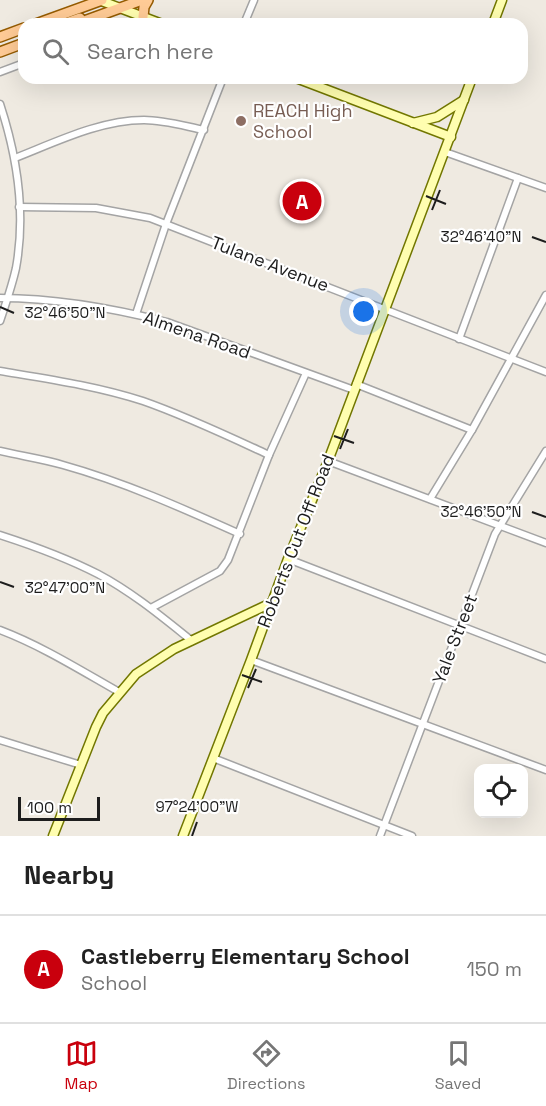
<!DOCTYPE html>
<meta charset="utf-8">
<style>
:root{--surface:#fff;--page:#f2f2f2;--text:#222;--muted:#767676;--line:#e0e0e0;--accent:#c9000d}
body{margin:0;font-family:"Space Grotesk",sans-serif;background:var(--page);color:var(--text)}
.controls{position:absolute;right:18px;bottom:18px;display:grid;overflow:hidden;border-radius:12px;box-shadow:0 6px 24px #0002}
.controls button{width:54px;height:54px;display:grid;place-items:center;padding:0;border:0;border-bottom:2px solid var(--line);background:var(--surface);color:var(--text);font:30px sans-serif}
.scale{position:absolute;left:18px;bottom:15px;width:82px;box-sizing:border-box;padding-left:6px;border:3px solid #1d1d1d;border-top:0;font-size:16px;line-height:21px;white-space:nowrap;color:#1d1d1d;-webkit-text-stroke:4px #fff;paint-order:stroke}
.you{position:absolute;left:364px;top:312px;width:21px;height:21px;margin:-15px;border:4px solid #fff;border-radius:50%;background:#1a73e8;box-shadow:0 0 0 9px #1a73e833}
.badge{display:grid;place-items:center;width:39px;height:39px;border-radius:50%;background:var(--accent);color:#fff;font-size:20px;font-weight:700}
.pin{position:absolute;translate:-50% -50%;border:3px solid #fff;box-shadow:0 2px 6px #0006}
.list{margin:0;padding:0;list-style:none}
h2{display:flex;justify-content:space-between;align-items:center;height:78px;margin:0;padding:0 24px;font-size:26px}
h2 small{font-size:20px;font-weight:400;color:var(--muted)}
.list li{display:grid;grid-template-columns:39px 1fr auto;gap:18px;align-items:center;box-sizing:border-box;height:108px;padding:0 24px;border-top:2px solid var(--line)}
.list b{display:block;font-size:22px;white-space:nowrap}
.list p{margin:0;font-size:20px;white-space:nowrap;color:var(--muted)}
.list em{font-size:20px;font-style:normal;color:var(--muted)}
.icon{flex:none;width:33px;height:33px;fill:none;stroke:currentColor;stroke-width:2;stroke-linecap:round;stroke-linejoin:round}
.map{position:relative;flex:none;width:546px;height:836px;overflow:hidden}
.search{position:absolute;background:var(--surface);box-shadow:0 6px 24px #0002;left:18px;right:18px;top:18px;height:66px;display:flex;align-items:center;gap:15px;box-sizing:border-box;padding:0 21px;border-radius:18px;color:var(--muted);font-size:22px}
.sheet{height:186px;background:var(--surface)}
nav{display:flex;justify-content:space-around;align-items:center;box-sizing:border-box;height:84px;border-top:2px solid var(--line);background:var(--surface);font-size:16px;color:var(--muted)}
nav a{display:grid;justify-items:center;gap:3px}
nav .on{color:var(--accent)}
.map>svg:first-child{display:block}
</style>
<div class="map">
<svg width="546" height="836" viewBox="0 0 546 836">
<rect width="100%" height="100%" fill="#efeae1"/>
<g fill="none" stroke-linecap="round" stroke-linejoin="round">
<g stroke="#a4a4a4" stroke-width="9">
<g id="street">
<polyline points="134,24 147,19"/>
<polyline points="244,24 254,0"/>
<polyline points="0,72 24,63"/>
<path d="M0,104C17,156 26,213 16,268C12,286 6,303 0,321"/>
<polyline points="445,152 546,188"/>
<path d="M15,158C56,142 100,120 144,120C164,120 184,126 204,130"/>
<polyline points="19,207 96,208 150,218 546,372"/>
<path d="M0,298C57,298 112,308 167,322L354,390"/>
<polyline points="136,314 166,224 223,78"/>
<polyline points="459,339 518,178"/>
<path d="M0,371C48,379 97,386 143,401C186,416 228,436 269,455"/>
<polyline points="356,384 472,430"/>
<path d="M0,451C21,456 43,459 63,465C124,482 182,508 240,534"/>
<polyline points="328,461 546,543"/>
<polyline points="430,499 472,430 546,295"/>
<path d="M0,535C34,546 67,558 98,574C132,592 162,617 192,641"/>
<polyline points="288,559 546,659"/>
<polyline points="151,608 220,571 228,560 269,455 306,373"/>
<path d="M0,630C42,646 80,670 119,692"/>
<polyline points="251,660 546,770"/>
<polyline points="0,740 81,765"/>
<polyline points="213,758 412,836"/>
<polyline points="380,836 495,534 546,451"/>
</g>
</g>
<g stroke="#727700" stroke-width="11">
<g id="secondary">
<polyline points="99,0 162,24"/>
<polyline points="493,24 502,0"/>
<polyline points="296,78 451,137"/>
<polyline points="413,123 437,117 464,100"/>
<polyline points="53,836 96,727 103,713 136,674 174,649 271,603"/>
<polyline points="183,836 251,660 288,559 328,461 472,78"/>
</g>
</g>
<g stroke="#955b00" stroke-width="12">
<g id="primary">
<polyline points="143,17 144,7 148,0"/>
<polyline points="36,24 102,0"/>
<polyline points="63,24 80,18"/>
<polyline points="76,24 142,0"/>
<polyline points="0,37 24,28"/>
<polyline points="0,52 24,43"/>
</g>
</g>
<use href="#street" stroke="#fff" stroke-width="6"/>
<use href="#secondary" stroke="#fffeb0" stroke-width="8"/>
<use href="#primary" stroke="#ffcb96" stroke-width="9"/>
</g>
<path fill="none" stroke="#1d1d1d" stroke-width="2" d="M426,196L446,204M432,210L440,190M532,237L546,242M0,307L14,313M334,436L354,443M340,449L348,429M532,512L546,517M0,582L14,587M242,675L262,682M248,688L256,669M192,836L197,822"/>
<circle fill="#8d6e63" stroke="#fff" stroke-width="2" cx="241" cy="121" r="6"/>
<g text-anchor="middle" stroke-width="4.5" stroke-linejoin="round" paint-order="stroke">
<g font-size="18" fill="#785e54" stroke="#fff" text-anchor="start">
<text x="253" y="117">REACH High<tspan x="253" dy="21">School</tspan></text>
</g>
<g font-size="18" fill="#1d1d1d" stroke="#fff">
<text transform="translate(270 264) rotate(21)" y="6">Tulane Avenue</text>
<text transform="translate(197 335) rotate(19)" y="6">Almena Road</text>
<text transform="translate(296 541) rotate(-69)" y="6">Roberts Cut Off Road</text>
<text transform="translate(455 639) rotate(-69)" y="6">Yale Street</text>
</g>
</g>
<g font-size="15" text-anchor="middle" fill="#1d1d1d" stroke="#fff" stroke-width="4.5" stroke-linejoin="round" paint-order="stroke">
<text x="481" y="242">32°46'40"N</text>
<text x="65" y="318">32°46'50"N</text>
<text x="481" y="517">32°46'50"N</text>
<text x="65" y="593">32°47'00"N</text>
<text x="197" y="812">97°24'00"W</text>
</g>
</svg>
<div class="controls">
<button><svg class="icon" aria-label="locate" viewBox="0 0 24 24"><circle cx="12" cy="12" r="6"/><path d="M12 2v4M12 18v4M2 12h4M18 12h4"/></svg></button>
</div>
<div class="scale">100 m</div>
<div class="you"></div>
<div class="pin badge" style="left:302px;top:201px">A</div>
<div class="search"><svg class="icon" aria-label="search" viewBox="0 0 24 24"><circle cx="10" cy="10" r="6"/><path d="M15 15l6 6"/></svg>Search here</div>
</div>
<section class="sheet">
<h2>Nearby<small></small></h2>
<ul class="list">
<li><span class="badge">A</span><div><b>Castleberry Elementary School</b><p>School</p></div><em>150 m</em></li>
</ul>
</section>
<nav>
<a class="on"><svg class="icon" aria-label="map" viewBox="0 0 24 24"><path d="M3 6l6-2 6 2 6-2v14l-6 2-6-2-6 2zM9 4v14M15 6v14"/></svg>Map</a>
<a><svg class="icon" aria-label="directions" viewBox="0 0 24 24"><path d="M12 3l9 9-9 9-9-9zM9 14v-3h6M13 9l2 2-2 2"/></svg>Directions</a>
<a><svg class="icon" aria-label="saved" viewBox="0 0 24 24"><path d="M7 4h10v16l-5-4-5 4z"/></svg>Saved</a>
</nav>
